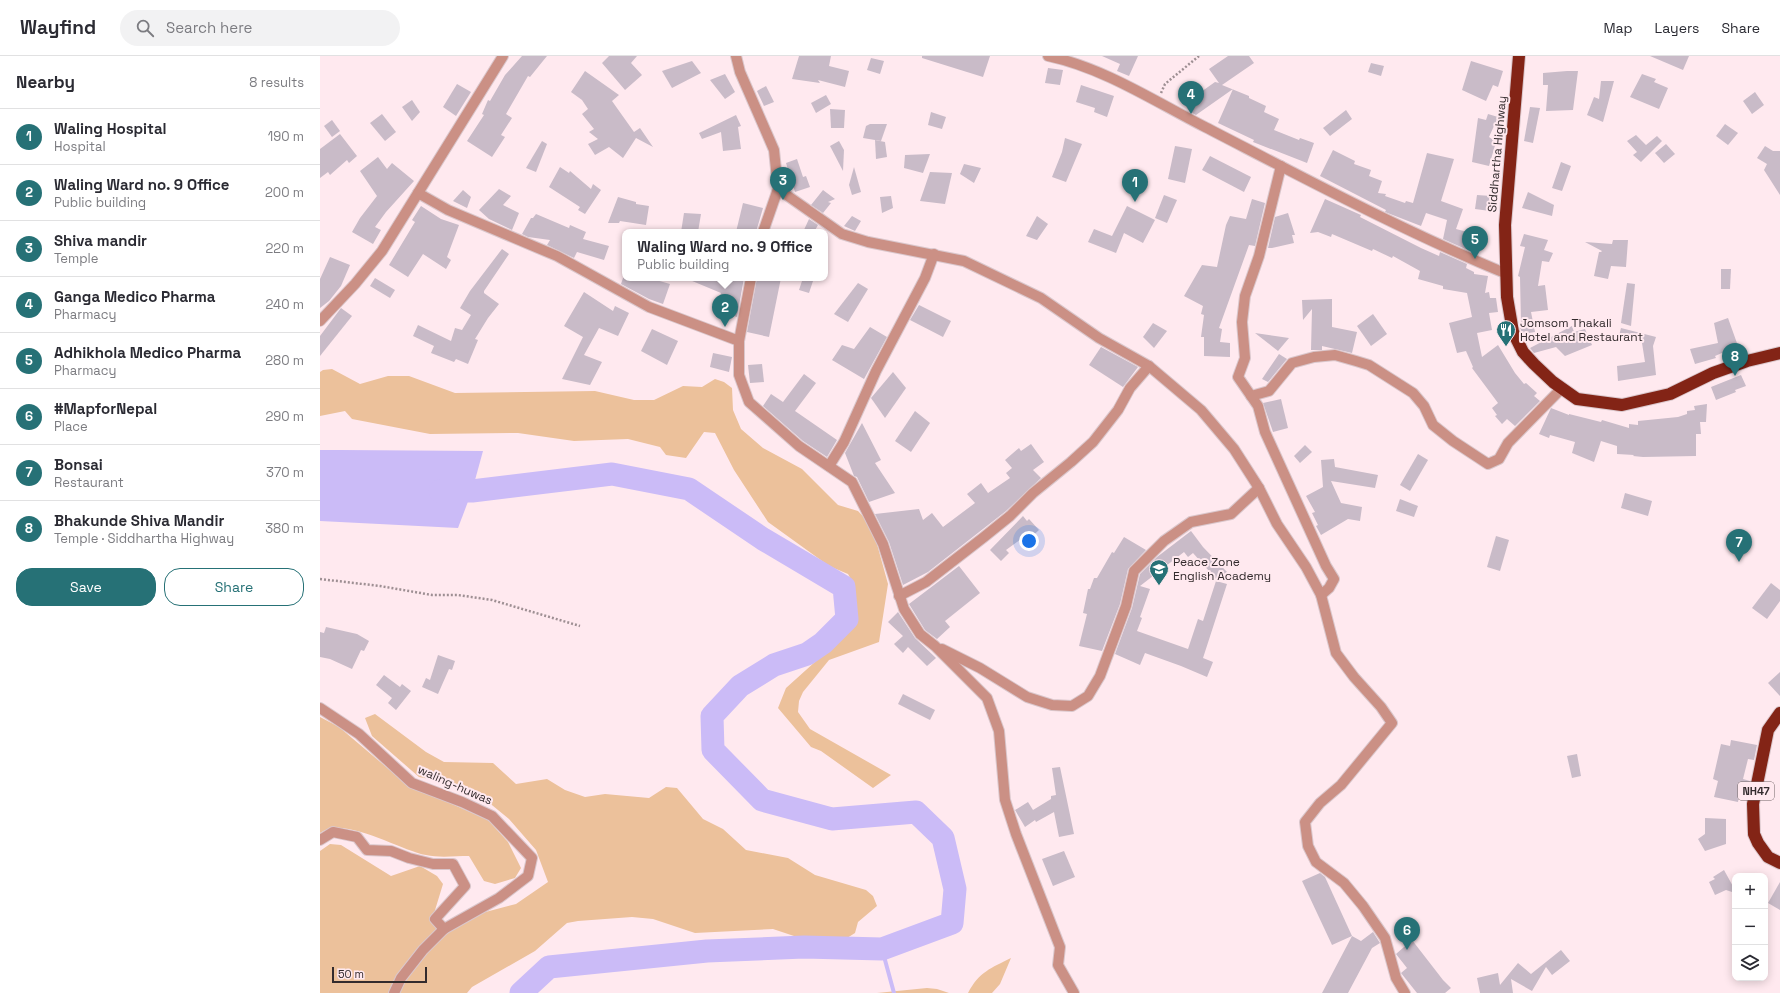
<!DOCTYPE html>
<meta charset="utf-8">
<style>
:root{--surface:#fff;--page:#f2f2f3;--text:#2b2b33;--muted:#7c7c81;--line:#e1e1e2;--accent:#267176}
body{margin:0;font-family:"Space Grotesk",sans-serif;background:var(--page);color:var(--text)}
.controls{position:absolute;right:12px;bottom:12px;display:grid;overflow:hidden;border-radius:8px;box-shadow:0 2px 10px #0003}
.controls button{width:36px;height:36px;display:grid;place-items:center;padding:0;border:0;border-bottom:1px solid var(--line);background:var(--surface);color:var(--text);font:20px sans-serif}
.scale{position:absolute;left:12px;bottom:10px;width:95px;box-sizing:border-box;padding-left:4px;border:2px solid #332b2d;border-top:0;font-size:11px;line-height:14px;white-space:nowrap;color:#332b2d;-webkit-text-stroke:3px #ffe9ef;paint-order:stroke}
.you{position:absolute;left:709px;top:485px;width:14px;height:14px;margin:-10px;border:3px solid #fff;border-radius:50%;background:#1a73e8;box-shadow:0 0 0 6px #1a73e833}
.badge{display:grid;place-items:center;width:26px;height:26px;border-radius:50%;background:var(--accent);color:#fff;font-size:13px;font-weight:700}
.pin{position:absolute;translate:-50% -33px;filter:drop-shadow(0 1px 2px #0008)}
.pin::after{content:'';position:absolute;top:21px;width:14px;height:12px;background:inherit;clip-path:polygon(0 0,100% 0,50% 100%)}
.popup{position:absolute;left:302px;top:173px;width:206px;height:52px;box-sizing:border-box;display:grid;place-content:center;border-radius:8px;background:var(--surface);filter:drop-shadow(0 1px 3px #0005);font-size:13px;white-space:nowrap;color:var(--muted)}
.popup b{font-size:15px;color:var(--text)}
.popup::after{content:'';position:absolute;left:50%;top:100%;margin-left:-8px;border:8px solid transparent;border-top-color:var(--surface)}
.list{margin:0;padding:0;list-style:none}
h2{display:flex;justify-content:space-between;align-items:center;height:52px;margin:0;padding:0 16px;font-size:17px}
h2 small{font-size:13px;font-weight:400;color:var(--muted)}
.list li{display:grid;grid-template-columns:26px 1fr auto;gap:12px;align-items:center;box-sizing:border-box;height:56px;padding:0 16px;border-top:1px solid var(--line)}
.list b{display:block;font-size:15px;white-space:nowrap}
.list p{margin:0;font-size:13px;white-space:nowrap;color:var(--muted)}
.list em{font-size:13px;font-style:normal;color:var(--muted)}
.actions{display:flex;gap:8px;padding:12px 16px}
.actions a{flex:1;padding:9px 0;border:1px solid var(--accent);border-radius:16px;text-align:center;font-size:14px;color:var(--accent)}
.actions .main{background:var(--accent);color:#fff}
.icon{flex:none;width:22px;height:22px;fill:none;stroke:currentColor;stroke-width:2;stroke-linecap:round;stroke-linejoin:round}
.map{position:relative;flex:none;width:1460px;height:937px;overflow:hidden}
header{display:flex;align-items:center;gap:24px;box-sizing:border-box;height:56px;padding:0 20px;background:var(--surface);border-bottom:1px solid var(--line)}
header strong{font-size:19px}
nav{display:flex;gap:22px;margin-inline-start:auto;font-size:14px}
.search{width:280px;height:36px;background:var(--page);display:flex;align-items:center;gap:10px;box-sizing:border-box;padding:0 14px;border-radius:22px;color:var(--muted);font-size:15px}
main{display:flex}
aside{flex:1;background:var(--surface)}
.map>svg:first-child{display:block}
</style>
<header>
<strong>Wayfind</strong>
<div class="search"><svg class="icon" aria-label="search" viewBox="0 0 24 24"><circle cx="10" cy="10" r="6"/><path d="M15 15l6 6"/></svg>Search here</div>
<nav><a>Map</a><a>Layers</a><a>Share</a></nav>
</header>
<main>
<aside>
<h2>Nearby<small>8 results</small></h2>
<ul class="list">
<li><span class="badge">1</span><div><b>Waling Hospital</b><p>Hospital</p></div><em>190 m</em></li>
<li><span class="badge">2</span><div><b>Waling Ward no. 9 Office</b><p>Public building</p></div><em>200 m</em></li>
<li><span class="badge">3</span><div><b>Shiva mandir</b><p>Temple</p></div><em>220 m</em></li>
<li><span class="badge">4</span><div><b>Ganga Medico Pharma</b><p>Pharmacy</p></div><em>240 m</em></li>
<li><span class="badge">5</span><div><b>Adhikhola Medico Pharma</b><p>Pharmacy</p></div><em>280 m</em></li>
<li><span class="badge">6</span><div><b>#MapforNepal</b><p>Place</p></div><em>290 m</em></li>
<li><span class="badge">7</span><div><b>Bonsai</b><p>Restaurant</p></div><em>370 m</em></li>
<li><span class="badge">8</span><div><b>Bhakunde Shiva Mandir</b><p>Temple · Siddhartha Highway</p></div><em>380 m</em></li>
</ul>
<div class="actions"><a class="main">Save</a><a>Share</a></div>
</aside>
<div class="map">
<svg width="1460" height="937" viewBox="0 0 1460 937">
<rect width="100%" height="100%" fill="#ffe9ef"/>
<g fill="#ecc19b">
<polygon points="12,313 40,328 68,320 89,320 135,337 275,335 314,344 334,344 363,330 382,331 395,323 404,326 412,332 413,354 421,373 443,392 482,413 518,449 538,455 552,470 568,528 559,586 509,604 483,636 479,645 478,656 490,673 571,719 553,732 501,695 491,691 458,652 466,632 526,578 534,558 533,527 528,518 509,510 448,466 414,414 395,377 384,376 366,402 346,399 340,391 308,383 254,385 198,377 110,378 32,363 25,355 0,360 0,316 3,314"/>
<polygon points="55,658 106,696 124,706 173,707 196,728 227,723 245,734 265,741 285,738 329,742 346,731 357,732 383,763 403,773 426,794 468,802 495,819 546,834 553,840 557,850 538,866 535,877 527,882 474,880 453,873 375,877 333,863 312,861 258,865 247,867 215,895 152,931 147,937 0,937 0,795 10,788 21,789 71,820 100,810 117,820 123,828 112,864 124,878 158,858 196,848 228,826 216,794 189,763 167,745 119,725 99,721 52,680 45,662"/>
<path d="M0,661L19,671L85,727L168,764L188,786L201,812L195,822L175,828L164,825L149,800C135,800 119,802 106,799C79,794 24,759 0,777Z"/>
<path d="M691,902L680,928L672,937H648C659,916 671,912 691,902Z"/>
<polygon points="607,932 617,933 629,937 557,937"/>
</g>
<polygon fill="#cbbbf7" points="0,394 21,394 163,395 152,435 138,472 0,465"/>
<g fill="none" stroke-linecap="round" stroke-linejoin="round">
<polyline stroke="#cbbbf7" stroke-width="4" points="562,893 574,937"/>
<polyline stroke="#cbbbf7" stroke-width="23" points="120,435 152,435 292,418 369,433 443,483 524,531 527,563 503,587 487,598 454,609 420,630 392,660 393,694 442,744 512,763 596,756 623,782 635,833 632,867 562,893 484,891 387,895 229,911 201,937"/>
</g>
<g fill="#c9bbc8">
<polygon points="202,0 227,0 210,21 208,20 186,58 192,62 181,79 185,81 172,101 147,85 164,59 162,58 168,44 170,45 185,19"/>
<polygon points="289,0 317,0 311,7 322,19 305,34 282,7"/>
<polygon points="479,0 511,0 509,10 529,15 525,31 498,24 500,27 472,23"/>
<polygon points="602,0 670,0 663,21 602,2"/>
<polygon points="782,0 818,0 809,20 797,15 800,8"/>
<polygon points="908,0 929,0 934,7 902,29 929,40 929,42 946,50 944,56 959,63 954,74 979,84 980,82 994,87 987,107 933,86 934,84 898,67 913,33 876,59 870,56 864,48 895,26 899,27 889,13"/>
<polygon points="1330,0 1369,0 1363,14"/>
<polygon points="551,2 564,5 560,18 547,14"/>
<polygon points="372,5 381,17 352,32 342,15"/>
<polygon points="1151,5 1183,15 1178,31 1173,29 1166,45 1142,34"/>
<polygon points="1051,7 1064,10 1061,20 1048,16"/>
<polygon points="728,12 743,14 740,29 725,27"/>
<polygon points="265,15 299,39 292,45 314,76 320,72 333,91 316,82 303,102 289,91 275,99 268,88 278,83 269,76 274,73 262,58 268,53 262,44 251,36"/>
<polygon points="1247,15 1258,15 1253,54 1226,55 1228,29 1223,29 1223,17"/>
<polygon points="405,18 415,36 405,43 390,24"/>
<polygon points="1322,18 1336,23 1334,26 1348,32 1339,53 1310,41"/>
<polygon points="1281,25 1294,25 1283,66 1267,59 1274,41 1279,43"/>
<polygon points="137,28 151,36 136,60 123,51"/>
<polygon points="761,29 794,40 787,61 774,56 775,52 756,46"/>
<polygon points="446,30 454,46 444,50 437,35"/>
<polygon points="1435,36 1444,49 1432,58 1423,45"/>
<polygon points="506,39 511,48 496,57 491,47"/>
<polygon points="92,44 100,56 92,65 82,51"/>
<polygon points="1210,51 1220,52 1213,87 1204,85"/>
<polygon points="510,53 525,54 524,72 511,72"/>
<polygon points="1026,54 1032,63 1010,80 1003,72"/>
<polygon points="611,56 626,61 622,73 608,69"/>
<polygon points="62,58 76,76 65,85 50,67"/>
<polygon points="1168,58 1178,61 1169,81 1176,86 1169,110 1152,106 1158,62 1166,64"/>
<polygon points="416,59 421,70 418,71 421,93 403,95 401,76 382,83 379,77"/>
<polygon points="12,64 20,75 12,81 4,70"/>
<polygon points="550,68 567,68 561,85 543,82 546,70"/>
<polygon points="1405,68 1418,77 1408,89 1396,80"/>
<polygon points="20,78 37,100 29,107 27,104 10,119 8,116 0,122 0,93"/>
<polygon points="1316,79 1326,89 1337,80 1342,85 1321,106 1313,99 1317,96 1307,85"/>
<polygon points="745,82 762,88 746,126 732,121 742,96"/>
<polygon points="555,84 565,86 567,101 556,103"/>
<polygon points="222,85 227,88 216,116 206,112"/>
<polygon points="519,85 524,94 523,115 510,90"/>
<polygon points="1346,88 1355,98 1344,107 1335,97"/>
<polygon points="855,90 872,93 865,127 848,123"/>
<polygon points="1445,90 1453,95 1460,95 1460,139 1444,114 1447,108 1437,102"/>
<polygon points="1013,94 1035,105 1034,108 1051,114 1049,120 1062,125 1058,137 1066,138 1065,140 1085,147 1086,145 1093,147 1107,97 1134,103 1121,145 1143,153 1136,173 1155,178 1150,195 1123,183 1127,164 1106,157 1101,170 1065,156 1066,154 1000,120"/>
<polygon points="610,98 603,117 584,112 585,99"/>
<polygon points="890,100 931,121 924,136 882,114"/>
<polygon points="58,101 67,113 72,107 94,125 66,156 55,171 61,174 53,188 32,176 40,162 57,140 40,115"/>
<polygon points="477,103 483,121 486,120 490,131 475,136 466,107"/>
<polygon points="1241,106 1251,110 1242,135 1232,132"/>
<polygon points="644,108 661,112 654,127 640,118"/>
<polygon points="240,111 249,117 250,115 271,133 273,128 281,134 265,158 258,154 260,151 229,131"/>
<polygon points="534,111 541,136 532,139 529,129"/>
<polygon points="610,116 632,117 625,148 600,145"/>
<polygon points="179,133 191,140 183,149 199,157 192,174 169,163 159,154"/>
<polygon points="143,134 151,141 147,152 133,145"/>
<polygon points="503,134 515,143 508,146 511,147 503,157 491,149"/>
<polygon points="1208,136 1234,149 1232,160 1202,152"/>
<polygon points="844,139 857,144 847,167 835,162"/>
<polygon points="1157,139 1171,140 1170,155 1155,153"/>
<polygon points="571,140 573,152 562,157 560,141"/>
<polygon points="298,141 316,146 316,148 329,150 326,169 300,165 299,167 288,167"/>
<polygon points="932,143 945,147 935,190 929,189 899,272 902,273 900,286 910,287 910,301 884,300 884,281 881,281 884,259 881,258 883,250 864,240 882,209 897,211 906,169 910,160 926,163"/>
<polygon points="1005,143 1041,159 1040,161 1101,192 1119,200 1120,196 1147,208 1146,212 1154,216 1154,218 1168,220 1165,237 1169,236 1170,242 1176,242 1178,256 1169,257 1172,274 1157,277 1162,301 1178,289 1195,317 1204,328 1206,327 1217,337 1214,340 1220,345 1195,370 1187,363 1182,368 1175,360 1177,359 1172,352 1178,347 1152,312 1153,311 1146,295 1137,297 1129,267 1152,261 1147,237 1123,233 1123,230 1098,223 1100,215 1073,200 1072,202 1053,193 1052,195 1012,178 1011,181 998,176 990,177"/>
<polygon points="423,147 443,152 436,176 416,176"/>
<polygon points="101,150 121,163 139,169 127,201 131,204 126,213 103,198 88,221 69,209 95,166 92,164"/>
<polygon points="807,150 835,164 823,187 804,177 796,197 768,186 774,173 792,180"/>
<polygon points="364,157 381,158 378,176 361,176"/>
<polygon points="968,157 975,179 972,179 974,187 952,192 948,192 955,161"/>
<polygon points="216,158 249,172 250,169 266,176 263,183 289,190 284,204 257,196 254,202 227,189 230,184 208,181 202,178 211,162 213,162"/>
<polygon points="532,160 541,165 535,175 524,170"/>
<polygon points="717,160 728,168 717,184 706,180"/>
<polygon points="489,163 498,169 494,176 483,176"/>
<polygon points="1204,178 1228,184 1224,194 1233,197 1229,206 1222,205 1218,230 1225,229 1228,254 1211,256 1215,276 1203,278 1200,272 1207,267 1201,268 1200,221 1198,220 1205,191 1200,190"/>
<polygon points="1293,184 1308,184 1306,211 1291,210 1288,223 1274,220 1279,196 1281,196 1282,195 1265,186 1292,188"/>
<polygon points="182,193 189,198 164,235 164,237 179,248 168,262 155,283 158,284 148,308 136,303 134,306 111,297 114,290 93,280 98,269 131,285 135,272 142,274 151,259 140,252 150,235"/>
<polygon points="10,201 30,209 21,230 9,245 0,252 0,223"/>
<polygon points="1401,213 1411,213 1410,233 1401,233"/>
<polygon points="55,222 75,234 70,242 50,230"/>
<polygon points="303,222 329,222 350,228 343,248 329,243 301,228"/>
<polygon points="365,222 395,222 407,227 409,222 424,222 417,261 395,254 401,237"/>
<polygon points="437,222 461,222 449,281 427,276"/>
<polygon points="483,222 494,222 489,237 479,234"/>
<polygon points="538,227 548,233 528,266 514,258"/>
<polygon points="1307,227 1315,228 1311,270 1301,267"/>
<polygon points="264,236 293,255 295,250 309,257 298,280 279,272 264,299 282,306 270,329 242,323 263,281 244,270"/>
<polygon points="1012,243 1012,271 1037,276 1032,297 1002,290 1002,294 991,294 992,253 983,264 982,244"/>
<polygon points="599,249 631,265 623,281 590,264"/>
<polygon points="21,252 32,260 0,300 0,280"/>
<polygon points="1053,258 1067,278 1051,290 1037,270"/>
<polygon points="1408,262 1418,290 1395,300 1396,302 1375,308 1370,293 1398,287 1394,267"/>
<polygon points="833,267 847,275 834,292 823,281"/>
<polygon points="1252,270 1254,276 1265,273 1272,289 1245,300 1236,291 1214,297 1210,292"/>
<polygon points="550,271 567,281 544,323 512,304 522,289 534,293"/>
<polygon points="1301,272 1336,281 1333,290 1336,319 1298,325 1297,310 1325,306 1322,287 1299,280"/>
<polygon points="332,273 358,285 347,309 321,295"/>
<polygon points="935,277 969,282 958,295"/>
<polygon points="781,291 818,311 803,331 769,309"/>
<polygon points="393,297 412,301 409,316 390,311"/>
<polygon points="959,298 967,303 948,326 942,323"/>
<polygon points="442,308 444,326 430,327 428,309"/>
<polygon points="573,316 586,332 565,362 551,342"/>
<polygon points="484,318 496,327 475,355 517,384 507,401 483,385 443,350 451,338 463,346"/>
<polygon points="1421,319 1426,330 1415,334 1416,336 1396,344 1391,331"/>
<polygon points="961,343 968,372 953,376 943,347"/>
<polygon points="1387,348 1386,366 1380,366 1381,378 1376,378 1376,400 1323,401 1313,400 1314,399 1297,398 1297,390 1281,385 1274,406 1252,397 1255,386 1230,379 1229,382 1219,378 1231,352 1249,359 1249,358 1281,366 1282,364 1309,372 1309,368 1318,369 1318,365 1358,361 1367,358 1367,355 1375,354 1374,350"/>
<polygon points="595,355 610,367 591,396 575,385"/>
<polygon points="542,367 561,404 555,407 575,437 549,446 537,421 534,420 525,397"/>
<polygon points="711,388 724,406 713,414 721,422 686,455 608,516 583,529 569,486 555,458 599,453 603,464 612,457 623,471 655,447 647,438 661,427 668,437 690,422 686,417 692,412 685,404 699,392 701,395"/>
<polygon points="985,389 992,396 980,407 974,400"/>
<polygon points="1098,398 1108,404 1090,435 1080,429"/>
<polygon points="1014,403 1015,411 1058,419 1055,432 1011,425 1021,447 1042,451 1040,465 1028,463 1001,479 996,470 998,469 992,457 995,456 986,440 1003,431 1001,404"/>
<polygon points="1305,437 1332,445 1328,460 1301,452"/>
<polygon points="1080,443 1098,450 1094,461 1076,455"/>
<polygon points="703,460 707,465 709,463 719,474 707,485 704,481 686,494 689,497 681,505 670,494"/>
<polygon points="871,475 883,491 907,516 897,524 873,497 868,501 864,496 820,530 830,533 820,561 822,562 817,575 868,593 878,563 883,565 896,525 907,528 883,602 893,606 887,621 861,610 825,597 820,609 795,598 812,552 820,518 837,501"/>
<polygon points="1176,480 1189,484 1180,515 1167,511"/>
<polygon points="804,481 826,494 808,513 800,548 782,595 759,590 767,558 763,557 768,533 770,533 774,522 777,522 792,496 794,497"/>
<polygon points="639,510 660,537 625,565 630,571 617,583 605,574 589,548"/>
<polygon points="1451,527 1460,534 1460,545 1447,563 1432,552"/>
<polygon points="578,556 595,582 616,602 607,610 588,591 583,597 574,588 583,580 568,566"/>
<polygon points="6,571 37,578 49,585 44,595 41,594 32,613 10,603 0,601 0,576 4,577"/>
<polygon points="118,599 135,605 132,614 129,613 118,638 102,631 106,622 110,624"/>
<polygon points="1460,616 1460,640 1448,627"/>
<polygon points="64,619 80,631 82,628 91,635 76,654 68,647 72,642 56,629"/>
<polygon points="583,638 615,654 610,664 578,648"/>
<polygon points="1411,684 1437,689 1434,704 1428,703 1423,723 1430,725 1427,742 1419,740 1418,746 1394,741 1398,725 1393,723 1401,688 1410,690"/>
<polygon points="1257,698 1261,720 1252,722 1247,700"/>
<polygon points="740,711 754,778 739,781 734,756 716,766 715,764 705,771 695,754 708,746 713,754 731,743 731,740 736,739 732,712"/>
<polygon points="1385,762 1406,763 1406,788 1385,795 1378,783 1385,778"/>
<polygon points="744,795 755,821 733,830 722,803"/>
<polygon points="1404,814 1415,834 1415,837 1406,834 1395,839 1389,826 1395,823 1393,821"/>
<polygon points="1000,817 1005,821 1032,880 1012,889 982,825"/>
<polygon points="1460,826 1460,854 1448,847"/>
<polygon points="1053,876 1060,887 1052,892 1028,937 1002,937 1032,880 1041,885"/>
<polygon points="1092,884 1123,924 1131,932 1125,937 1097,937 1081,917 1087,912 1076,898"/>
<polygon points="1241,894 1250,905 1232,919 1226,911 1212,935 1191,923 1193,937 1160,937 1157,922 1178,917 1180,929 1198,907 1211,918"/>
</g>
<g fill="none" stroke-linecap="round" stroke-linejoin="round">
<g stroke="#dac7cc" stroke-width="12">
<g id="street">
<polyline points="416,0 420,16 454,94 458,133 443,176"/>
<path d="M728,0C784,12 834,45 885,71C984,122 1083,175 1187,218"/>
<polyline points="961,110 939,200 925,240 922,266 925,302 918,321 938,350 945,376 1006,510 1014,523 1009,532 1001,539"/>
<polyline points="458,133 522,178 548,186 644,205 721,242 779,282 829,310 881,354 914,393 939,432 957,468 986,511 1001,539 1016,597 1034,621 1061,651 1072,667 1021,729 1000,747 985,766 988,790 996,806 1024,827 1043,850 1065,882 1076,922 1085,937"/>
<polyline points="98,137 128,154 237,200 329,251 419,285"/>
<polyline points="431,222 419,285 419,319 429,346 479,390 532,426 563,488 584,553 600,578 615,590 667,642 679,675 685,744 696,778 740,891 738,909 754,937"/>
<polyline points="0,265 35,228 62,195 183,0"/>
<polyline points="931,340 949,335 972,307 994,301 1015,299 1036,305 1049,309 1093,337 1104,350 1113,369 1133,385 1168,408 1179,403 1188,387 1242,332"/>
<polyline points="509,410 524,386 556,315 605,222 614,198"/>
<polyline points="579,540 606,526 664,481 690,460 713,437 751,406 773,386 798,354 810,332 829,310"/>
<polyline points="622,593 660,612 707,641 732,649 752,650 768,640 780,620 806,550 814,515 844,485 871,466 911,458 939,432"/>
<polyline points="0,652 39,678 92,727 142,746 172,760 212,802 208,820 179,842 124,873 103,894 81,922 74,937"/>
<polyline points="0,784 13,776 37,781 47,794 71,795 89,802 113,808 133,808 145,830 115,863 124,873"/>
</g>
</g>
<g stroke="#dac7cc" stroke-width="14">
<g id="highway">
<polyline points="1199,0 1185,169 1187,241 1193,276 1203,296 1214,308 1233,326 1257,343 1302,349 1350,338 1393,317 1427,305 1460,297"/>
<polyline points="1460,657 1448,674 1433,748 1434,778 1438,787 1448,801 1460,807"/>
</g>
</g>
<g stroke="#9e8f93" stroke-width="2.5" stroke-dasharray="2 2" stroke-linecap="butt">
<polyline points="841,37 845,28 879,0"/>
<polyline points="0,523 60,530 112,539 138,539 172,544 260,570"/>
</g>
<use href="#street" stroke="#cb9085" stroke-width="10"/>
<use href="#highway" stroke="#832416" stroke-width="12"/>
</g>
<defs>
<g id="restaurant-pin" transform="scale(1)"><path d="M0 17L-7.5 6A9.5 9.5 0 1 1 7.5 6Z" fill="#267176" stroke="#ffe9ef"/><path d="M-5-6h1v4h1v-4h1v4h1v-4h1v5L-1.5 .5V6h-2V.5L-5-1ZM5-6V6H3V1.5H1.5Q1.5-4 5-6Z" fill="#fff"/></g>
<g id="school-pin" transform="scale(1)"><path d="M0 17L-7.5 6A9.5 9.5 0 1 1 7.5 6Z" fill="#267176" stroke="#ffe9ef"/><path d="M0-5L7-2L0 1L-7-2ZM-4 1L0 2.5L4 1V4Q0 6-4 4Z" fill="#fff"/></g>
</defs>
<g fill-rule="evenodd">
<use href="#restaurant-pin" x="1186" y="274"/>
<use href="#school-pin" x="839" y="513"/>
</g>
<g text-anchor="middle" stroke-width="4" stroke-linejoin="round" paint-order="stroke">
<rect fill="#ffe9ef" stroke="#706467" stroke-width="1" x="1418" y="726" width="36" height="18" rx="3"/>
<g font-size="11" font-weight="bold" fill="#332b2d">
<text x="1436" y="739">NH47</text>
</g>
<g font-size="12" fill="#332b2d" stroke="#ffe9ef">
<text transform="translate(1177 98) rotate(-85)" y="4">Siddhartha Highway</text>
<text transform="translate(135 729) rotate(24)" y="4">waling-huwas</text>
</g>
<g font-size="12" fill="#332b2d" stroke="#ffe9ef" text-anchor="start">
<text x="1200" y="271">Jomsom Thakali<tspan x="1200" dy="14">Hotel and Restaurant</tspan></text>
<text x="853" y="510">Peace Zone<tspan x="853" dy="14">English Academy</tspan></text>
</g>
</g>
</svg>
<div class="controls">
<button>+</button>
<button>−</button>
<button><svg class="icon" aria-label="layers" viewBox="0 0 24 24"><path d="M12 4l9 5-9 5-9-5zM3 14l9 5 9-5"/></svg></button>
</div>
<div class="scale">50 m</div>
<div class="you"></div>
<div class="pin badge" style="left:815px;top:146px">1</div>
<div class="pin badge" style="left:405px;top:271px">2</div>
<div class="popup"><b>Waling Ward no. 9 Office</b>Public building</div>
<div class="pin badge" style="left:463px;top:144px">3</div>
<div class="pin badge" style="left:871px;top:58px">4</div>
<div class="pin badge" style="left:1155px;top:203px">5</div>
<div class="pin badge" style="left:1087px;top:894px">6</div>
<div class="pin badge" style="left:1419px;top:506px">7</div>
<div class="pin badge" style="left:1415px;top:320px">8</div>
</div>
</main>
